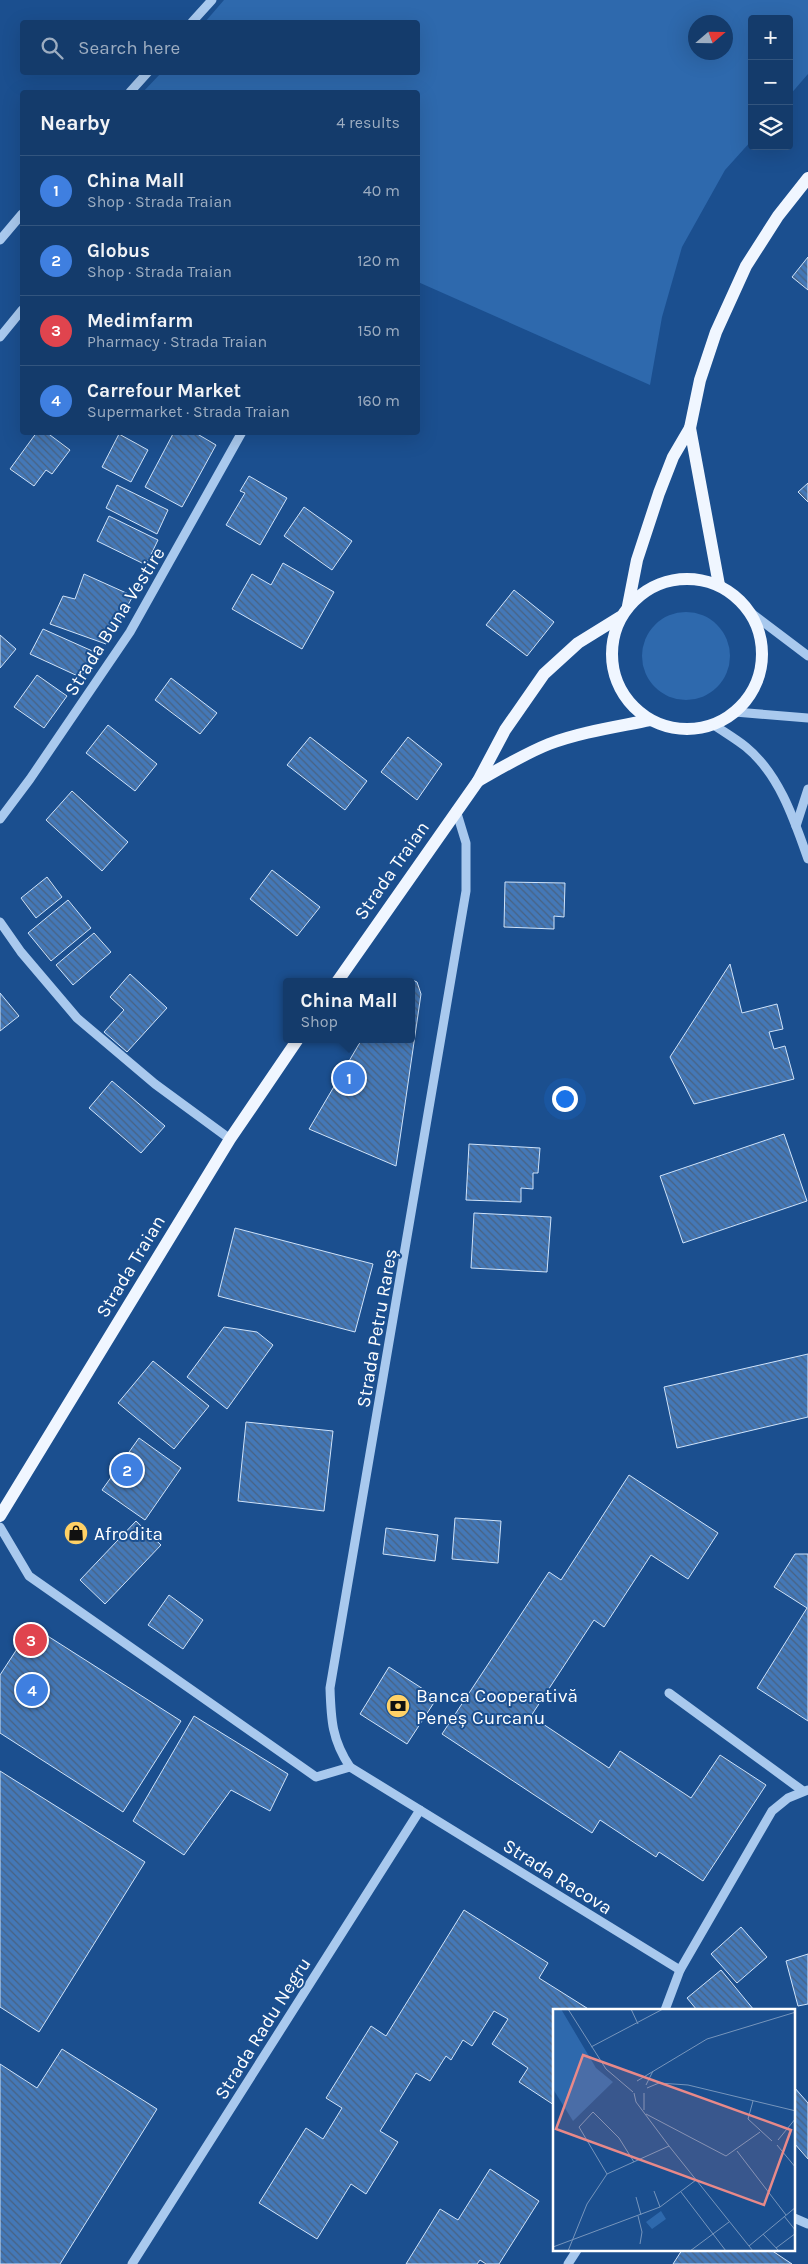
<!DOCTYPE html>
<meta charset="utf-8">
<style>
:root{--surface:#143b6b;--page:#214673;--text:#f1f3f6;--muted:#9dadc1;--line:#33557e;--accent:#ffd166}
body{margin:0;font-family:Karla,sans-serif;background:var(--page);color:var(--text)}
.controls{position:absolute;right:15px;top:15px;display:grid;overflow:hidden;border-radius:5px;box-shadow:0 5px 20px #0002}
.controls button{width:45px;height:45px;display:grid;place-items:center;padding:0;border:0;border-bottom:1px solid var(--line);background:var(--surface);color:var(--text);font:25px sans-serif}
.compass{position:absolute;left:688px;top:15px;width:45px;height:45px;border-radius:50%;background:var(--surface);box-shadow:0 5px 20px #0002;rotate:70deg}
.you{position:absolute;left:564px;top:1098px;width:18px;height:18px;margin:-12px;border:4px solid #fff;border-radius:50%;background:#1a73e8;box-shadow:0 0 0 8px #1a73e833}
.badge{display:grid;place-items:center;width:32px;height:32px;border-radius:50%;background:var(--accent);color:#fff;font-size:16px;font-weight:700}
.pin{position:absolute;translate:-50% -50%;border:2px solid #fff;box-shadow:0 1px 5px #0006}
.popup{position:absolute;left:283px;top:978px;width:132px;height:65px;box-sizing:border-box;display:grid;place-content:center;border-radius:5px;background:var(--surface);filter:drop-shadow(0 1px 4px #0005);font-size:16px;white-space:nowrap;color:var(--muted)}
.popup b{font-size:19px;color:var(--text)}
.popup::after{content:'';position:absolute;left:50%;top:100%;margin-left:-10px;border:10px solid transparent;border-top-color:var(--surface)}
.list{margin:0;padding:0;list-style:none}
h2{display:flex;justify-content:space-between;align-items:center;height:65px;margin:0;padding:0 20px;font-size:21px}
h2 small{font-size:16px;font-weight:400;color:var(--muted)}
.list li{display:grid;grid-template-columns:32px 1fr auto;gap:15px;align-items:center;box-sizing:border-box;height:70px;padding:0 20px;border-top:1px solid var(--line)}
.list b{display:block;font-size:19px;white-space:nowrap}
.list p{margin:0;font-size:16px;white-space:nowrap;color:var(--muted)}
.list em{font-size:16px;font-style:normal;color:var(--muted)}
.icon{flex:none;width:28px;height:28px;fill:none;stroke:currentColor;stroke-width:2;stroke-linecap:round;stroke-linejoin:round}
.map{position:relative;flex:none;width:808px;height:2264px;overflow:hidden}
.search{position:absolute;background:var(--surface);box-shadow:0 5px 20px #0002;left:20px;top:20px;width:400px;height:55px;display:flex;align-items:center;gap:12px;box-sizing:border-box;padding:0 18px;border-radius:5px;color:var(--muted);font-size:19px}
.panel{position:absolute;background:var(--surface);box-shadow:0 5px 20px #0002;left:20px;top:90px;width:400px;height:345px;border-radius:5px}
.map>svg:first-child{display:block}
</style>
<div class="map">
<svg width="808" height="2264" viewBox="0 0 808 2264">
<defs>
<pattern id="building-back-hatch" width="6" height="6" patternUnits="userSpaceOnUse" patternTransform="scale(1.25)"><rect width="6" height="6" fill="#4478b7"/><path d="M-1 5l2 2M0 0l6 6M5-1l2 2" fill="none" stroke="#486282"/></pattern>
</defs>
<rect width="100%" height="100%" fill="#1b4f8f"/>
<g fill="#2e69ad" fill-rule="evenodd">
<path d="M224,0H808V74L789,96V19H752V140L725,170L682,247L662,317L650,385L418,282V92H143L161,73L418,72V22H205ZM696,22H726V52H696Z"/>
<circle cx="686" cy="656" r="44"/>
</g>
<g fill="url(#building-back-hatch)" stroke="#cfe3fa">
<polygon points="808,257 808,290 792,277"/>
<polygon points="37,432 46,432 70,450 52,474 46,470 34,486 10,469"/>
<polygon points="174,432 194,432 216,445 182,507 145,487"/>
<polygon points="119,434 148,450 131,482 102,467"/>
<polygon points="249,476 287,498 260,545 226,525 245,493 240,491"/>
<polygon points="808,483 808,502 798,492"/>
<polygon points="117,485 168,510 157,534 106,508"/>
<polygon points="304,507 352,541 332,570 284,536"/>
<polygon points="109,516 158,540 146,565 97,541"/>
<polygon points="283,563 334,592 302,649 232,609 252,574 271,585"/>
<polygon points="84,574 133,596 106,644 50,624 63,596 75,599"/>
<polygon points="514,590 554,622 527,656 486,625"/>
<polygon points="43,629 99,654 80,677 30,654"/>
<polygon points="0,635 16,649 0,668"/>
<polygon points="37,675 67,696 44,728 14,707"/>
<polygon points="171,678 217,713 200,734 155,700"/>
<polygon points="108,725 157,764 135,791 86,753"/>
<polygon points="310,737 367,781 345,810 287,765"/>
<polygon points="408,737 442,764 417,800 381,772"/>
<polygon points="72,791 128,842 102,871 46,820"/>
<polygon points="272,870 320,907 297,936 250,899"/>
<polygon points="47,877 62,897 36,918 21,898"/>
<polygon points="505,882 565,883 564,917 554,916 554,929 504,927"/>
<polygon points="68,900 91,928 51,961 28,933"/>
<polygon points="94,933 111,952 73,985 56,965"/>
<polygon points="730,964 742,1013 777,1004 783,1029 769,1032 774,1049 785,1046 794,1079 694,1104 670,1057"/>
<polygon points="130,974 167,1008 127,1052 104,1032 124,1010 110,997"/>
<polygon points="410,979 417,982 421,994 396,1166 309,1129 362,1039 412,1039 412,982 401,982"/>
<polygon points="0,993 19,1016 0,1031"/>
<polygon points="112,1081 165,1126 141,1153 89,1108"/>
<polygon points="784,1134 807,1201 683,1243 660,1176"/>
<polygon points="469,1144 540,1148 538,1173 533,1173 533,1189 521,1188 521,1202 466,1200"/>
<polygon points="474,1213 551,1217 547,1272 471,1268"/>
<polygon points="235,1228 373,1264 355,1332 218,1296"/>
<polygon points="224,1327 257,1332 273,1345 227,1409 187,1377"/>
<polygon points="808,1354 808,1417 677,1448 664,1387"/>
<polygon points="153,1361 209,1406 174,1449 118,1403"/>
<polygon points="246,1422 333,1431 324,1511 238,1501"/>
<polygon points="139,1438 181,1468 145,1520 102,1490"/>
<polygon points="629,1475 718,1533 688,1579 651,1555 604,1627 594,1620 531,1716 609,1768 620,1751 691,1798 720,1755 766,1785 703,1881 659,1852 656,1857 600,1820 592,1833 442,1734 549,1572 561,1580"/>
<polygon points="455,1518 501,1521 498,1563 452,1559"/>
<polygon points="136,1521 161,1545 105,1604 80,1580"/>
<polygon points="386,1528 438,1535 435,1561 383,1554"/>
<polygon points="795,1554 808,1554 808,1721 757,1688 807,1608 774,1587"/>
<polygon points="169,1595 203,1620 183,1649 148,1625"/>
<polygon points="32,1626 181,1721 123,1812 0,1733 0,1675"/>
<polygon points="389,1667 437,1698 407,1744 360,1714"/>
<polygon points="194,1716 288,1774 270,1811 231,1790 184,1855 133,1821"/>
<polygon points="0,1771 145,1862 39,2032 0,2007"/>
<polygon points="464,1910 548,1963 539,1978 590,2010 554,2010 554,2105 519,2082 528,2068 492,2044 508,2019 494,2011 472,2046 463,2040 451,2060 446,2056 430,2081 416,2073 380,2131 398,2142 366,2194 351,2184 317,2239 259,2203 306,2128 323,2139 342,2108 326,2098 371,2026 386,2036"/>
<polygon points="741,1927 767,1957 737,1983 711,1954"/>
<polygon points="808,1954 808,2004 798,2006 786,1961"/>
<polygon points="721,1970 754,2010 697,2010 687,1998"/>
<polygon points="62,2049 157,2109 60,2264 0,2264 0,2064 37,2088"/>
<polygon points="794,2087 808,2103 808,2159 794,2143"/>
<polygon points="490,2169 539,2201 499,2264 486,2264 480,2260 477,2264 406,2264 440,2209 458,2220"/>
<polygon points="682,2250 771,2250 792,2264 673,2264"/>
</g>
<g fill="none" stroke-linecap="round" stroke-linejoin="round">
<g stroke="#a9c9ee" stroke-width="9">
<polyline points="192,22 212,0"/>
<polyline points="130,92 148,72"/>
<polyline points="0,240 22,214"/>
<polyline points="0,337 22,310"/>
<polyline points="750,612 808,656"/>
<polyline points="735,712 808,718"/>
<path d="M714,725C724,732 736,739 746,747C779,774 794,819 808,859"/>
<path d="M456,810L466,843V891L330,1688C331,1720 332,1740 350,1767L680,1970"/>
<polyline points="0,819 30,779 130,632 242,432"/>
<polyline points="796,826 808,789"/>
<polyline points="0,922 21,952 77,1018 155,1084 230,1139"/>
<polyline points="0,1527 29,1576 316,1777 350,1767"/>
<polyline points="669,1693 803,1791"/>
<polyline points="665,2010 680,1970 772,1811 788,1798 808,1790"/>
<polyline points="794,2218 808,2224"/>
<polyline points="132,2264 420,1810"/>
<polyline points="568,2264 577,2250"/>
</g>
<g stroke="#f0f6ff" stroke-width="12">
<polyline points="690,428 719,585"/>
<circle cx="687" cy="654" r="75"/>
<polyline points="628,606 637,560 659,493 673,457 690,428 700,380 716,332 746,266 778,216 808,178"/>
<path d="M478,781C501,768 524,754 549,744C581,732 616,727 650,720"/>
<polyline points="337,982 478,781 505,730 544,674 578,643 620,617"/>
<polyline points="0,1516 230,1139 298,1039"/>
</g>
</g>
<defs>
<g id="shop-disc" transform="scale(1.25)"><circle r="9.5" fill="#ffd166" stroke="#1b4f8f"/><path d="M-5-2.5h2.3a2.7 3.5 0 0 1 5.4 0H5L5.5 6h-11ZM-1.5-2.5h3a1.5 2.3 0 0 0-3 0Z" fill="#111"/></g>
<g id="bank-disc" transform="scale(1.25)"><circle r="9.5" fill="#ffd166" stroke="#1b4f8f"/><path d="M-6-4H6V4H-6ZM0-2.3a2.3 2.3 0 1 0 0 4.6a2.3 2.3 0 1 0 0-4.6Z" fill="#111"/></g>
</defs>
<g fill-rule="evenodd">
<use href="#shop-disc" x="76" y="1533"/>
<use href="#bank-disc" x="398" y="1706"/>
</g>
<g text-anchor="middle" stroke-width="4" stroke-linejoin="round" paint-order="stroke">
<g font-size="19" fill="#fff" stroke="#1b4f8f">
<text transform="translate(114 621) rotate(-58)" y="7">Strada Buna Vestire</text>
<text transform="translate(391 870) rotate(-55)" y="7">Strada Traian</text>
<text transform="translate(130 1266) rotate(-59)" y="7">Strada Traian</text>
<text transform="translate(376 1328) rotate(-80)" y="7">Strada Petru Rareș</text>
<text transform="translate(558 1876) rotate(32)" y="7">Strada Racova</text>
<text transform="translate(262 2028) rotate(-58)" y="7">Strada Radu Negru</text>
</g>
<g font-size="19" fill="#fff" stroke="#1b4f8f" text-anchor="start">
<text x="94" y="1540">Afrodita</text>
<text x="416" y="1702">Banca Cooperativă<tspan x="416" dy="22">Peneș Curcanu</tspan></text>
</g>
</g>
<g transform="translate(553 2009)">
<rect width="242" height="242" fill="#1b4f8f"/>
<path d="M0,0H8L43,59L60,73L20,112L0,80ZM108,202L113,210L99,220L93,213Z" fill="#2e69ad"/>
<path fill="none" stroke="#7695bc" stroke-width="1" d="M15,0L53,60L80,83M78,0L85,15M38,38L110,0M84,72L154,30L243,3M93,76L100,62M94,79L106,74L135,76L243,102M81,84L83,93L116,137L200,242M200,92L195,110L219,132M91,101V84M93,105L173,147L207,123M225,131L243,109M224,136L243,159M184,142L233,206M54,165L26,118L40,103L66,129L81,153M101,182L107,198M128,183L173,242M83,188L88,206M85,207L89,223L87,235M231,207L243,222M210,225L226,242M196,237L243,198M0,238L107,198L143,171M223,239L243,224M15,242L34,195L54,165L116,137M137,242L176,213"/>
<path fill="#e88989" fill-opacity="0.15" stroke="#e88989" stroke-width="2.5" d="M30,46L238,121L211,196L3,120Z"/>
<rect width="242" height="242" fill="none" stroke="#fff" stroke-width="2.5"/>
</g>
</svg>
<div class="controls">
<button>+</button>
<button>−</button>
<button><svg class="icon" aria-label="layers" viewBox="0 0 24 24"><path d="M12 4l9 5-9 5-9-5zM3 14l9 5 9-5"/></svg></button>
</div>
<svg class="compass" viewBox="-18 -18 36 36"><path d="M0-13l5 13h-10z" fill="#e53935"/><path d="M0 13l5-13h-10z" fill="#9dadc1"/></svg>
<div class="you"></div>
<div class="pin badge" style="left:349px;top:1078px;background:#3f7fe0">1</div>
<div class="popup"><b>China Mall</b>Shop</div>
<div class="pin badge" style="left:127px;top:1470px;background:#3f7fe0">2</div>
<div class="pin badge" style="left:31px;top:1640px;background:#e0444e">3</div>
<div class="pin badge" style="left:32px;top:1690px;background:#3f7fe0">4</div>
<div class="search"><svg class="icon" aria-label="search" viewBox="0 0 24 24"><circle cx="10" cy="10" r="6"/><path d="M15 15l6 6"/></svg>Search here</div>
<section class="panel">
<h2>Nearby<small>4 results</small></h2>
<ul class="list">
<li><span class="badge" style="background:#3f7fe0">1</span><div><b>China Mall</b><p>Shop · Strada Traian</p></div><em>40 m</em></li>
<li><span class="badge" style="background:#3f7fe0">2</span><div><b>Globus</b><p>Shop · Strada Traian</p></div><em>120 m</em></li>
<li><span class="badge" style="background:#e0444e">3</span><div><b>Medimfarm</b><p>Pharmacy · Strada Traian</p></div><em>150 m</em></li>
<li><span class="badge" style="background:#3f7fe0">4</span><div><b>Carrefour Market</b><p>Supermarket · Strada Traian</p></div><em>160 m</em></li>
</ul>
</section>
</div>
